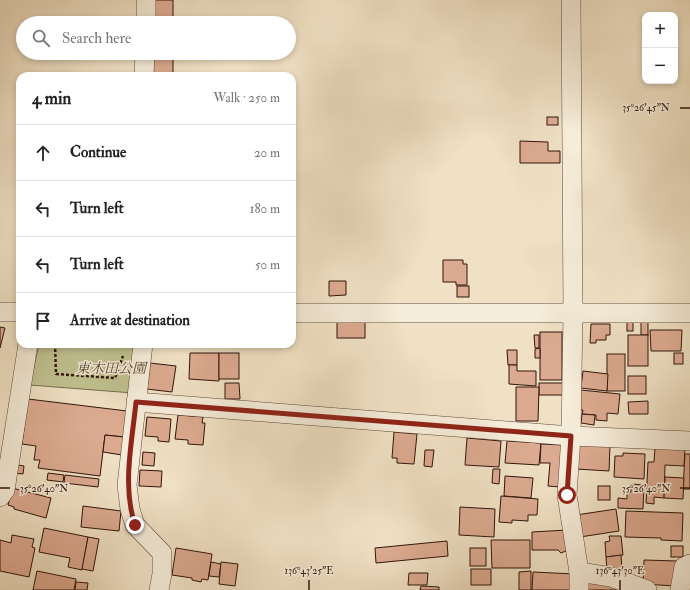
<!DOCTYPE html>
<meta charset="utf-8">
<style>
:root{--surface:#fff;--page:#f2f2f2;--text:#222;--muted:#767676;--line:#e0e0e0}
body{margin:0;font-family:"IM FELL Double Pica","Noto Serif JP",serif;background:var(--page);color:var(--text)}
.controls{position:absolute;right:12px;top:12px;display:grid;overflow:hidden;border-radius:8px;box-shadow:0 2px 6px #0003}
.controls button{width:36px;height:36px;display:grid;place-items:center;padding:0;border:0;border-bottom:1px solid var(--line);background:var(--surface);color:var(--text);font:20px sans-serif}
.stop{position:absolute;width:12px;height:12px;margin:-9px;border:3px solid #8f2418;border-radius:50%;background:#fff}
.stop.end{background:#8f2418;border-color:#fff;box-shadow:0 1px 4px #0008}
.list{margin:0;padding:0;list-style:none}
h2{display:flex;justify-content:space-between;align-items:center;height:52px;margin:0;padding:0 16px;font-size:17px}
h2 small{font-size:13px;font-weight:400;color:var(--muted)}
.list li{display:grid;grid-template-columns:26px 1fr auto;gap:12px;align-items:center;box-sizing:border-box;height:56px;padding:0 16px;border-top:1px solid var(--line)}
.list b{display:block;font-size:15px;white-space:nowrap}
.list em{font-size:13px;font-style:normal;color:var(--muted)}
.icon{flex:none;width:22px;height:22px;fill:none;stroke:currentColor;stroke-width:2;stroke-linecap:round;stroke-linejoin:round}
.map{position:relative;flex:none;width:690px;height:590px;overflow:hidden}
.search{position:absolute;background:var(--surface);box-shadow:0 2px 6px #0003;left:16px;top:16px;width:280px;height:44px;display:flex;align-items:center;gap:10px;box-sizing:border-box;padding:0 14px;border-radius:22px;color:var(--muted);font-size:15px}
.panel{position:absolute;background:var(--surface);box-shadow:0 2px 6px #0003;left:16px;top:72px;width:280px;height:276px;border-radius:12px}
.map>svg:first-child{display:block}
</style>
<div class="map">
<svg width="690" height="590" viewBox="0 0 690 590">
<rect width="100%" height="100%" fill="#f0e1c4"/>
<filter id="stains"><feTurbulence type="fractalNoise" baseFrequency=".005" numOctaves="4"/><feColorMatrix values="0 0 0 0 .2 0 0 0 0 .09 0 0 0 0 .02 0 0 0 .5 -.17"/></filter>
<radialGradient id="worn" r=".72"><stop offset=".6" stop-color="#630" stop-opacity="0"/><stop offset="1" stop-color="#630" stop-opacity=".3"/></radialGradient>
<polygon fill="#c0c190" stroke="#786b4e" points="39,344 137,344 133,393 30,385"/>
<g fill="#dcaa90" stroke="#31150b">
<rect x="153" y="0" width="20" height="23"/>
<rect x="153" y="53" width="20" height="23"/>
<rect x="547" y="117" width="11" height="8"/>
<polygon points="520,141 548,142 548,151 560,151 560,163 520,163"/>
<polygon points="443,260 463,260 463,264 467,264 467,285 456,285 456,282 443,282"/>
<polygon points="329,281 346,281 346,295 329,296"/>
<rect x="457" y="286" width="12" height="11"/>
<rect x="627" y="318" width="6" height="13"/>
<rect x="641" y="319" width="7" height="16"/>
<rect x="337" y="322" width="28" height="16"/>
<polygon points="591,324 610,324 610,335 606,335 606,340 596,340 596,343 590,343"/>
<polygon points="0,327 5,328 0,348"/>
<polygon points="650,330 682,330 681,351 651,351"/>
<rect x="540" y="332" width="22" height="48"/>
<polygon points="534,335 539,335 539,348 535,348"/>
<rect x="628" y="335" width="20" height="31"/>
<polygon points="540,348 540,358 535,358 535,349"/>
<polygon points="507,350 517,350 517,365 508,365"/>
<polygon points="190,353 219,353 219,381 189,379"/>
<rect x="219" y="353" width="20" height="26"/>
<rect x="674" y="353" width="9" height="11"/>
<rect x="607" y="354" width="18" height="37"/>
<polygon points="150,363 176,366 172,392 147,389"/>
<polygon points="509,365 517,365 517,371 536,371 536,386 509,384"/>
<polygon points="583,371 608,374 607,391 581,388"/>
<rect x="628" y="376" width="18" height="18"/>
<polygon points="225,383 239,383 240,399 225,399"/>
<rect x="539" y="383" width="25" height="12"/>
<polygon points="516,387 539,387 538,421 516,421"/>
<polygon points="581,390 620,394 618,414 607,413 607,421 596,420 596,415 582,414 583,410 579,410"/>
<polygon points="28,399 127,411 124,437 105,435 100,476 38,468 40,460 34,460 36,446 22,444"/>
<polygon points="648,401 648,414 629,414 628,402"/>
<polygon points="582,414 595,415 594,425 581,423"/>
<polygon points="178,415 203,417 202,423 205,423 203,445 188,444 188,440 175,439"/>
<polygon points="147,417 171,419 169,442 158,441 158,437 145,436"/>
<polygon points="394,432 417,434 414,464 397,463 397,458 392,458"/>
<polygon points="105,435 124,437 122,455 103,452"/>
<polygon points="467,438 501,441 499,467 465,465"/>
<polygon points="507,441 541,443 539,465 505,463"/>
<polygon points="541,444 563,445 560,487 548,486 550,463 540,463"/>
<polygon points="577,445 610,446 609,471 576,469"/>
<polygon points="655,447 685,448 684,466 665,465 664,498 654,497 654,504 646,503 648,462 654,462"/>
<polygon points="425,450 434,450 432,467 424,466"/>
<polygon points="143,452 155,453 154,466 142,465"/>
<polygon points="623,453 645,454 644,479 614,477 615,456 623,456"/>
<polygon points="685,454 690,454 690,489 683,489"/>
<polygon points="18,465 24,466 23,474 14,473"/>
<polygon points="493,469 500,469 499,484 492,483"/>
<polygon points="140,470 162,471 161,487 139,486"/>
<polygon points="48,473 64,475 63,482 47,480"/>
<polygon points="65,475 99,479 98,487 64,483"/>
<polygon points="505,476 533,478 531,498 504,496"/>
<polygon points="665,477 684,478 683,499 664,498"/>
<polygon points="631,484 644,485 643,509 618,508 618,498 627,499 627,492 631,492"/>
<rect x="598" y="486" width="12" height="14"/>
<polygon points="12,488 51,498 46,518 14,509 14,507 8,505"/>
<polygon points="501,496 538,499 537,515 528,515 528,521 512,520 512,523 499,522"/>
<polygon points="83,506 121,511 119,531 81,527"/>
<polygon points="460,507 495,509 494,537 459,535"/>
<polygon points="616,509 619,531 580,537 576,515"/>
<polygon points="626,511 683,513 682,541 661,540 661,538 625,537"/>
<polygon points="44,528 88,537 82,570 68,567 70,558 39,552"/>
<polygon points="568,530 571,549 561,553 558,550 532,550 532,532"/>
<polygon points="12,535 34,539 32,547 35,548 29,577 0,571 0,540 11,543"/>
<polygon points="609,536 621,536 623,555 606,557 605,542 610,541"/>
<polygon points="88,537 99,539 93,571 82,569"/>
<polygon points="491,540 530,540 530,568 492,568"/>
<polygon points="447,541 448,556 376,563 375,548"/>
<rect x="671" y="546" width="12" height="11"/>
<polygon points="176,548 212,554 208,580 202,579 201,582 192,580 192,578 172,575"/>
<rect x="470" y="548" width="16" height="18"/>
<polygon points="621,555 622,569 607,571 606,557"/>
<polygon points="644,560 677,561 675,586 643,584"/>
<polygon points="211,562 221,564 219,577 209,576"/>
<polygon points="221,562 238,564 235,586 219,584"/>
<rect x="471" y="569" width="20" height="16"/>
<polygon points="37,571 76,579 74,590 33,590"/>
<polygon points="531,571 531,590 519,590 519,572"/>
<polygon points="533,572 575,574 574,590 532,590"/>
<polygon points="409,573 428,573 427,585 408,585"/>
<polygon points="581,579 620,581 620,590 581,590"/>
<polygon points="76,582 88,583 87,590 75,590"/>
<polygon points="421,586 439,587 439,590 420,590"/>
</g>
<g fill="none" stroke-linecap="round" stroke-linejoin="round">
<g stroke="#614839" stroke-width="20">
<g id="minor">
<polyline points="571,0 573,314 571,436 567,495 579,572 579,590"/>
<polyline points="146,23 146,0"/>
<polyline points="144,76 145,53"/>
<polyline points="0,312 20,312"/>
<polyline points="292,313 690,313"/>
<polyline points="143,344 127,485 130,509 135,525 162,553 162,574 159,590"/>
<polyline points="136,402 571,436 690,441"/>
<polyline points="0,497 5,490 28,344"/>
<polyline points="579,572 611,577 647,590"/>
<polyline points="680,590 684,567 690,564"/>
</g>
</g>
<polyline stroke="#31150b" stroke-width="2.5" stroke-dasharray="3 2" stroke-linecap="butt" points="55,344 56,374 115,378 123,356"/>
<use href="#minor" stroke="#f5ecd9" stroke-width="19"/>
</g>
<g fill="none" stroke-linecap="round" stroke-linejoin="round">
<path stroke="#8f2418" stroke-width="5" d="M135,525C122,485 132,443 136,402L571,436L567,495"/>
</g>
<path fill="none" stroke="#31150b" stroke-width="1.5" d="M680,108H690M0,488H10M680,488H690M309,580V590M620,580V590"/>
<g text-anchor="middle" stroke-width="3" stroke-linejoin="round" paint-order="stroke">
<g font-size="14" font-style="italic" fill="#5c4933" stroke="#f5ecd9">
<text x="111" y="373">東木田公園</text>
</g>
</g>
<g font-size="10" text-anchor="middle" fill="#31150b" stroke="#f5ecd9" stroke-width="3" stroke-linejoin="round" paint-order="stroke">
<text x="646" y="111">35°26'45"N</text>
<text x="44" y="492">35°26'40"N</text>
<text x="646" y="492">35°26'40"N</text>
<text x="309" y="574">136°43'25"E</text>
<text x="620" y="574">136°43'30"E</text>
</g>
<rect width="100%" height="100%" filter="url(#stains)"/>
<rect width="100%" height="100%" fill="url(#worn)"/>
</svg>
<div class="controls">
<button>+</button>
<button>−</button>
</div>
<div class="stop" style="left:567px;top:495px"></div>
<div class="stop end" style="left:135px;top:525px"></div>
<div class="search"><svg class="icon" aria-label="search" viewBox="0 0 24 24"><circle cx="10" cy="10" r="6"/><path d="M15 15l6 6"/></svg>Search here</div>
<section class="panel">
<h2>4 min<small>Walk · 250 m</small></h2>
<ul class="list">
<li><svg class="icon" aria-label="ahead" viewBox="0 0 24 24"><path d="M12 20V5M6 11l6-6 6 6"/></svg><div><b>Continue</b></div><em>20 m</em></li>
<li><svg class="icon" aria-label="left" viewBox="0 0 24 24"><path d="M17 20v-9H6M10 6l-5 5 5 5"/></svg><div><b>Turn left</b></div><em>180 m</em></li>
<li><svg class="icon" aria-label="left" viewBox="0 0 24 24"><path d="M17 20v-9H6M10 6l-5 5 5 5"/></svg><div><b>Turn left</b></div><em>50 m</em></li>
<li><svg class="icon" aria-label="arrive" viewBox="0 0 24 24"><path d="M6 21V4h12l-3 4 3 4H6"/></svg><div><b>Arrive at destination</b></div></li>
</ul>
</section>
</div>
